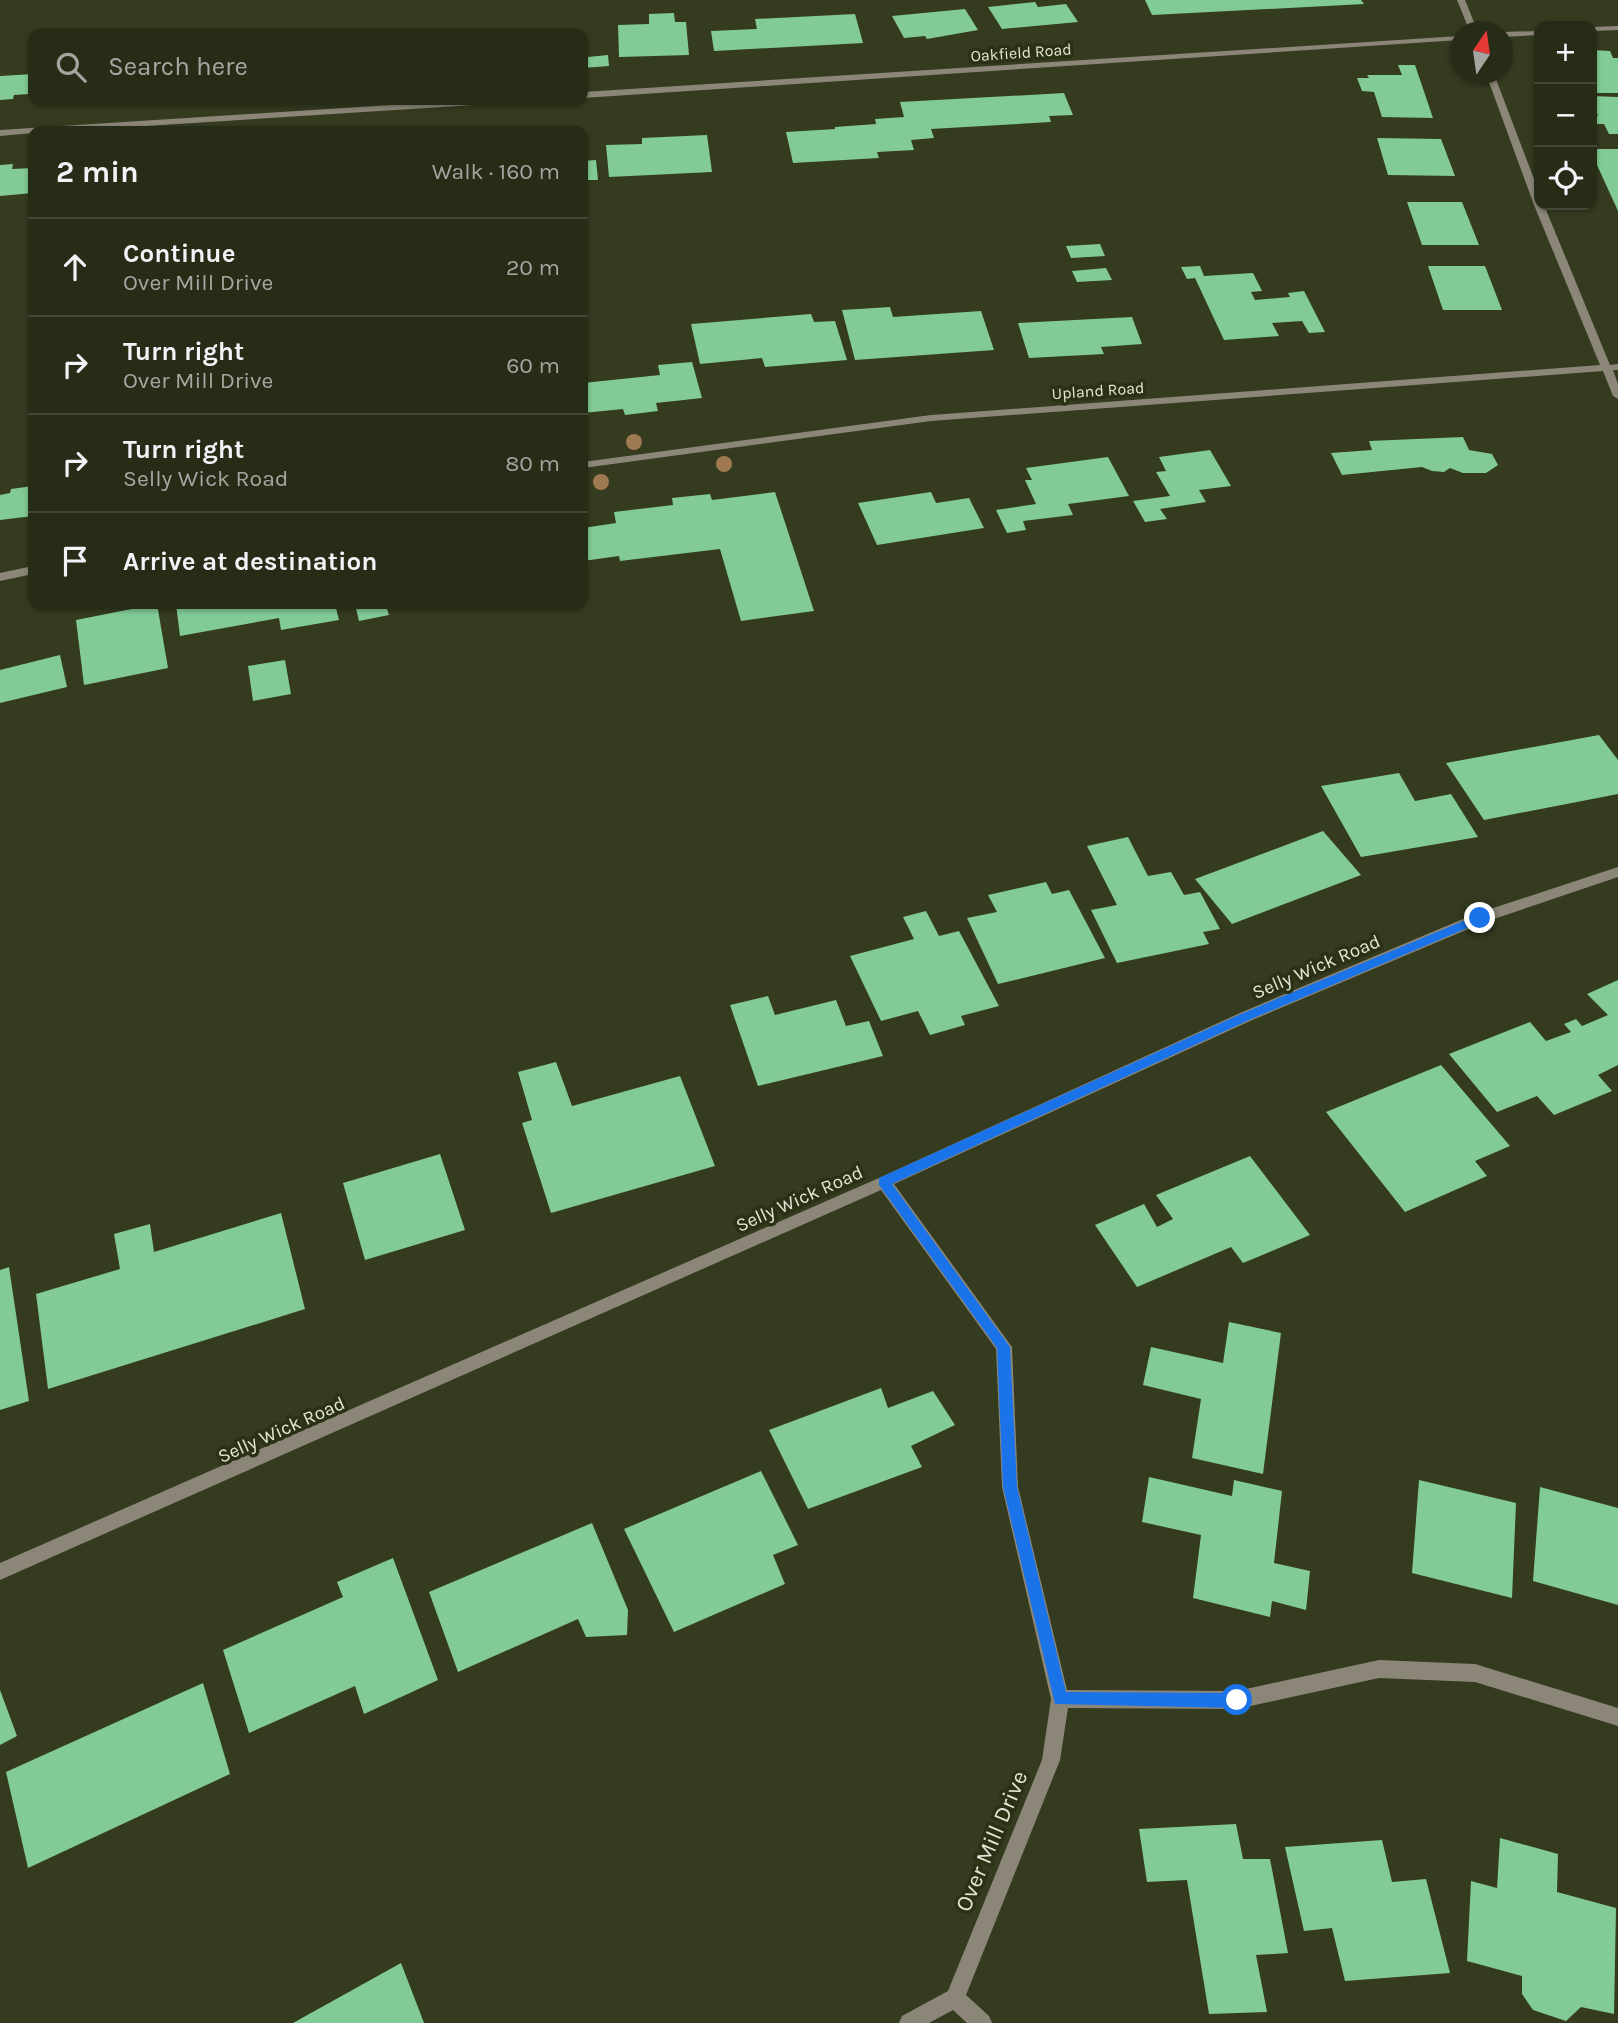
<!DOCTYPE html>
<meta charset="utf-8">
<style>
:root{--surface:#272c17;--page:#333824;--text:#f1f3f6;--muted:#a4a7a1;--line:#434836}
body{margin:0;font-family:Karla,sans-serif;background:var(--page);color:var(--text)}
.controls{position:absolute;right:21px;top:21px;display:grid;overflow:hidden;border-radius:14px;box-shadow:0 2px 5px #0004}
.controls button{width:63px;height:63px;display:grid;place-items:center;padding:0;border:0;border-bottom:2px solid var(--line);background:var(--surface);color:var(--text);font:35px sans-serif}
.compass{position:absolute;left:1450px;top:21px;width:63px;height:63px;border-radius:50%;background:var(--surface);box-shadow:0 2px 5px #0004;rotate:13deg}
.stop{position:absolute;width:21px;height:21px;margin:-16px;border:5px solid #1a73e8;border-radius:50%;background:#fff}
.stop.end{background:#1a73e8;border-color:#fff;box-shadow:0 2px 7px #0008}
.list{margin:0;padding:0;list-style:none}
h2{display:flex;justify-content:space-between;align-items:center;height:91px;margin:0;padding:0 28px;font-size:30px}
h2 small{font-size:23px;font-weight:400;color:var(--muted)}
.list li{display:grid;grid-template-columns:46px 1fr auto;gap:21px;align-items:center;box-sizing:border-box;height:98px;padding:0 28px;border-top:2px solid var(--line)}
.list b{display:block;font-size:26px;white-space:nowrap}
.list p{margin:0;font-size:23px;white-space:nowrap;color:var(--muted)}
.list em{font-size:23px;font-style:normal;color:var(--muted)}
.icon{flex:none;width:38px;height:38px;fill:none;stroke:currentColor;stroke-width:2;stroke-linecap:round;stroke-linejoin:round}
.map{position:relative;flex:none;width:1618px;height:2023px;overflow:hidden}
.search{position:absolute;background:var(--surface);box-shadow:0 2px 5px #0004;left:28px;top:28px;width:560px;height:77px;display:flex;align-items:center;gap:18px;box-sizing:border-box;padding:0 24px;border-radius:14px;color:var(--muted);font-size:26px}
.panel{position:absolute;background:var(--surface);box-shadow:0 2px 5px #0004;left:28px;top:126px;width:560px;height:483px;border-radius:14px}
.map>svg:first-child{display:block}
</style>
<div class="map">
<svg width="1618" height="2023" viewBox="0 0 1618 2023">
<rect width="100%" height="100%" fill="#343b1f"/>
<g fill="#82cb96">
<polygon points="1145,0 1361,0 1364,4 1152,15"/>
<polygon points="1035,2 1038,7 1066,4 1078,22 1002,29 988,7"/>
<polygon points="965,9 978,30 927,39 925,36 904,38 892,16"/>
<polygon points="674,13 675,22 686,22 689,55 619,57 618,25 649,24 649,14"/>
<polygon points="855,14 863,43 714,51 711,31 757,29 755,19"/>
<polygon points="583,43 586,43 588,57 608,55 609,66 583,68"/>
<polygon points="1592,50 1610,51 1613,58 1618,58 1618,93 1592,93"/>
<polygon points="1398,65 1415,65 1433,118 1382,117 1374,92 1362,91 1357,78 1369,78 1367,75 1402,75"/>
<polygon points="33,74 33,97 29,97 29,94 14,95 13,99 0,100 0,76"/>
<polygon points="1064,93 1073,115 1049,116 1051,122 931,129 934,138 911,140 914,150 877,152 879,158 793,163 786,132 835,129 835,127 876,124 875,119 904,117 900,102"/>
<polygon points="1592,96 1618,97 1618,134 1609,134 1604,124 1594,124 1592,116 1598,116"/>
<polygon points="707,135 712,172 609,177 606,145 642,144 642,138"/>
<polygon points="1377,138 1441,139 1455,176 1388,175"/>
<polygon points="1592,149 1618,149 1618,211 1592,154"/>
<polygon points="596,160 598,180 583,180 583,161"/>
<polygon points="13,164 12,169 33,168 33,193 0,196 0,165"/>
<polygon points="1407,202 1462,202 1479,245 1422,245"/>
<polygon points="1100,244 1105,256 1071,258 1066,246"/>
<polygon points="1200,266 1204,276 1253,273 1262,291 1251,292 1255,300 1290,297 1288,293 1304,291 1325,332 1309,333 1302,321 1272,323 1279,336 1224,340 1195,278 1187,279 1181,267"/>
<polygon points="1428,266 1485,266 1502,310 1443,310"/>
<polygon points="1106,268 1112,280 1077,282 1072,271"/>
<polygon points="890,307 893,317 981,311 994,350 855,360 842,310"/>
<polygon points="811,314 814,322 835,321 847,360 765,367 762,358 700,364 691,324"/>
<polygon points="1132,317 1142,344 1101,347 1104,354 1029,358 1018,323"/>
<polygon points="692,362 702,398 656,403 658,411 625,415 623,409 583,413 583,383 660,375 658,365"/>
<polygon points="1463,437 1469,450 1492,454 1498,465 1486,473 1463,473 1450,468 1444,472 1432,471 1422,467 1342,475 1331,453 1372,450 1369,441"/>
<polygon points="1210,450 1231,486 1199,490 1206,502 1160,509 1167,519 1145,522 1133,501 1170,496 1156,472 1166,471 1159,457"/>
<polygon points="1108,457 1129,496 1068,504 1073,515 1023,521 1026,530 1007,533 996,510 1036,504 1025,480 1032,480 1026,468"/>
<polygon points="33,486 33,516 0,520 0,495 10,493 11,489"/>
<polygon points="775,492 814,611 741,621 720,549 620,561 619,556 583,561 583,528 616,523 614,512 673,505 672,498 710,494 712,500"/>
<polygon points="931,492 936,503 969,498 984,528 877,545 858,503"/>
<polygon points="157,604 168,668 84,685 76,620"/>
<polygon points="176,604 335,604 339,620 281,630 279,618 180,636"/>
<polygon points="355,604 407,604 407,605 387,609 389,615 359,621"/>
<polygon points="60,655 67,687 0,703 0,670"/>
<polygon points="285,660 291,694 253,701 248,666"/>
<polygon points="1599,735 1618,760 1618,794 1484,820 1446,763"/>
<polygon points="1399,773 1415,801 1451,794 1478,837 1361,857 1321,786"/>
<polygon points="1323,831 1361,875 1232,924 1195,879"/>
<polygon points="1128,837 1148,876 1171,872 1184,895 1200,892 1220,929 1203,932 1209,944 1117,963 1091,910 1117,905 1087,846"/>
<polygon points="1046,882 1052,894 1069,890 1105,958 998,984 967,918 997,912 988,895"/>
<polygon points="926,911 939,936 959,931 999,1006 961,1016 965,1025 930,1035 918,1011 881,1021 850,956 914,939 903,917"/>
<polygon points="1618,980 1618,1065 1598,1075 1612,1091 1554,1115 1537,1096 1497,1112 1449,1054 1530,1022 1546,1041 1571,1032 1564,1024 1576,1019 1582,1026 1608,1015 1587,994"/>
<polygon points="768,996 775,1015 836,1000 846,1026 869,1021 883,1056 758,1086 730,1005"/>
<polygon points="556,1062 572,1106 680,1076 715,1166 551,1213 522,1123 532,1120 518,1072"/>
<polygon points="1441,1065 1510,1146 1475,1161 1487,1176 1405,1212 1326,1112"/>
<polygon points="440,1154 465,1230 365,1260 343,1183"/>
<polygon points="1250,1156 1310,1235 1243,1263 1231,1247 1137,1287 1095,1225 1144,1204 1157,1227 1173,1219 1156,1195"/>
<polygon points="281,1213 305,1309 48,1389 36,1294 120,1269 114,1234 150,1224 154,1252"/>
<polygon points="9,1267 29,1401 0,1410 0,1270"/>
<polygon points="1229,1322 1281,1333 1263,1474 1192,1458 1201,1399 1143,1385 1151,1347 1223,1363"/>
<polygon points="881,1388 888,1408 933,1391 955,1425 911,1446 922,1467 808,1509 769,1430"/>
<polygon points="761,1471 798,1545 773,1555 785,1584 674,1632 624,1529"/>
<polygon points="1149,1477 1232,1496 1234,1480 1282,1491 1274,1563 1310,1571 1306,1610 1272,1601 1270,1617 1193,1598 1201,1535 1142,1522"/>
<polygon points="1419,1480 1516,1503 1512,1598 1412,1573"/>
<polygon points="1540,1487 1618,1508 1618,1605 1533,1581"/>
<polygon points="592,1523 628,1610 627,1635 586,1637 578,1619 458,1672 429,1592"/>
<polygon points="393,1558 438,1680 364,1714 355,1686 249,1733 223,1650 343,1597 337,1582"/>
<polygon points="203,1683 230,1774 28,1868 6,1772"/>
<polygon points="0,1690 17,1736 0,1745"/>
<polygon points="1236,1824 1243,1859 1270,1859 1288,1953 1256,1955 1267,2012 1209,2014 1187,1880 1147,1882 1139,1829"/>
<polygon points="1500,1838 1558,1854 1557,1892 1616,1908 1614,2014 1581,2007 1566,2021 1533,2010 1522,1994 1522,1976 1467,1961 1471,1881 1497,1888"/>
<polygon points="1382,1840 1392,1882 1426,1879 1450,1973 1345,1981 1332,1928 1304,1931 1285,1847"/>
<polygon points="401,1963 424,2023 293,2023"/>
</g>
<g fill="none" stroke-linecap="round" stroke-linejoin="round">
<g fill="#8c8679" fill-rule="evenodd">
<polygon points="1457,0 1465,0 1478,32 1470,32"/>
<polygon points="1618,26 1618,30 1592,31 1592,27"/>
<polygon points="1539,31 1539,35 1502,37 1502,32"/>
<polygon points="1460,36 1460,40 583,98 583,92"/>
<polygon points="1486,74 1494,74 1539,192 1539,205 1544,205 1610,365 1618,364 1618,370 1613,370 1618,384 1618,399 1613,396 1603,371 931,421 583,468 583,462 931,415 1600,365 1534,205"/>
<polygon points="469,100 509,100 505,103 67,131 33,131 33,133 0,136 0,130"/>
<polygon points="33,566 33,574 0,581 0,573"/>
<polygon points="1618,867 1618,877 1485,922 1250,1021 894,1184 1012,1347 1018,1487 1067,1690 1237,1691 1379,1660 1475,1664 1618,1708 1618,1726 1475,1682 1379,1678 1237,1709 1068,1708 1060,1760 966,1995 989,2016 992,2023 967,2023 953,2010 929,2023 899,2023 902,2016 948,1991 1042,1760 1051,1699 1002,1487 996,1349 881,1190 0,1580 0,1563 879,1178 1240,1013 1475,914"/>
</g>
</g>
<g fill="#9f7a51">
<circle cx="634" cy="442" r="8"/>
<circle cx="724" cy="464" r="8"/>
<circle cx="601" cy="482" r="8"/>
</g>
<polygon fill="#1a73e8" points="1480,914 1484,915 1484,921 1249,1020 892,1184 1010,1347 1017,1487 1066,1692 1237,1693 1242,1695 1244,1700 1242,1705 1237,1708 1055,1704 1003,1487 997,1348 879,1185 879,1178 1241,1014"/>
<g text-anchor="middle" stroke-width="7" stroke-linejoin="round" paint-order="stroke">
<g font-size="16" fill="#e1e6d5" stroke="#2a3115">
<text transform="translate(1021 52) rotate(-4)" y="6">Oakfield Road</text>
<text transform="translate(1098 390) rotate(-4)" y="6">Upland Road</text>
</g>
<g font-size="19" fill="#e1e6d5" stroke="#2a3115">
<text transform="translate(1316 966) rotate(-23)" y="7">Selly Wick Road</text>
<text transform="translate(799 1198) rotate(-24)" y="7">Selly Wick Road</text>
<text transform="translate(281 1429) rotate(-24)" y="7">Selly Wick Road</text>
</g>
<g font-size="23" fill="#e1e6d5" stroke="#2a3115">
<text transform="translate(991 1841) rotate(-67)" y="8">Over Mill Drive</text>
</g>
</g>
</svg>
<div class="controls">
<button>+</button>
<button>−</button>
<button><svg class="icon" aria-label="locate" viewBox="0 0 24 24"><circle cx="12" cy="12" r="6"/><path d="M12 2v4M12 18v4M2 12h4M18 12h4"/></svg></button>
</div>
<svg class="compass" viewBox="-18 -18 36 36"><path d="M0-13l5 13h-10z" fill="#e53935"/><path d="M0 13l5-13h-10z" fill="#a4a7a1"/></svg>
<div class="stop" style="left:1237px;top:1700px"></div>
<div class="stop end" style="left:1480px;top:918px"></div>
<div class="search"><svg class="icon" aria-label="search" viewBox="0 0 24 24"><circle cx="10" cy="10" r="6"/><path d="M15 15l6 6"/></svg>Search here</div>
<section class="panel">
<h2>2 min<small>Walk · 160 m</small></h2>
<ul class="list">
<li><svg class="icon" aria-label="ahead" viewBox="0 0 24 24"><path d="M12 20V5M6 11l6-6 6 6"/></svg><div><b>Continue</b><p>Over Mill Drive</p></div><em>20 m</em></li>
<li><svg class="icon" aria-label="right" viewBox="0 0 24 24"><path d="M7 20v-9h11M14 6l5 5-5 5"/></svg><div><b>Turn right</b><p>Over Mill Drive</p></div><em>60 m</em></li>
<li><svg class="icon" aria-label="right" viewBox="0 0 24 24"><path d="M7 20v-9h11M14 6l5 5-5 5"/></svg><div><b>Turn right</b><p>Selly Wick Road</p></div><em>80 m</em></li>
<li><svg class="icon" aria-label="arrive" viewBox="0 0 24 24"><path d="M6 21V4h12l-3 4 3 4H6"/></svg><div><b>Arrive at destination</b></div></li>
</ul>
</section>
</div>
